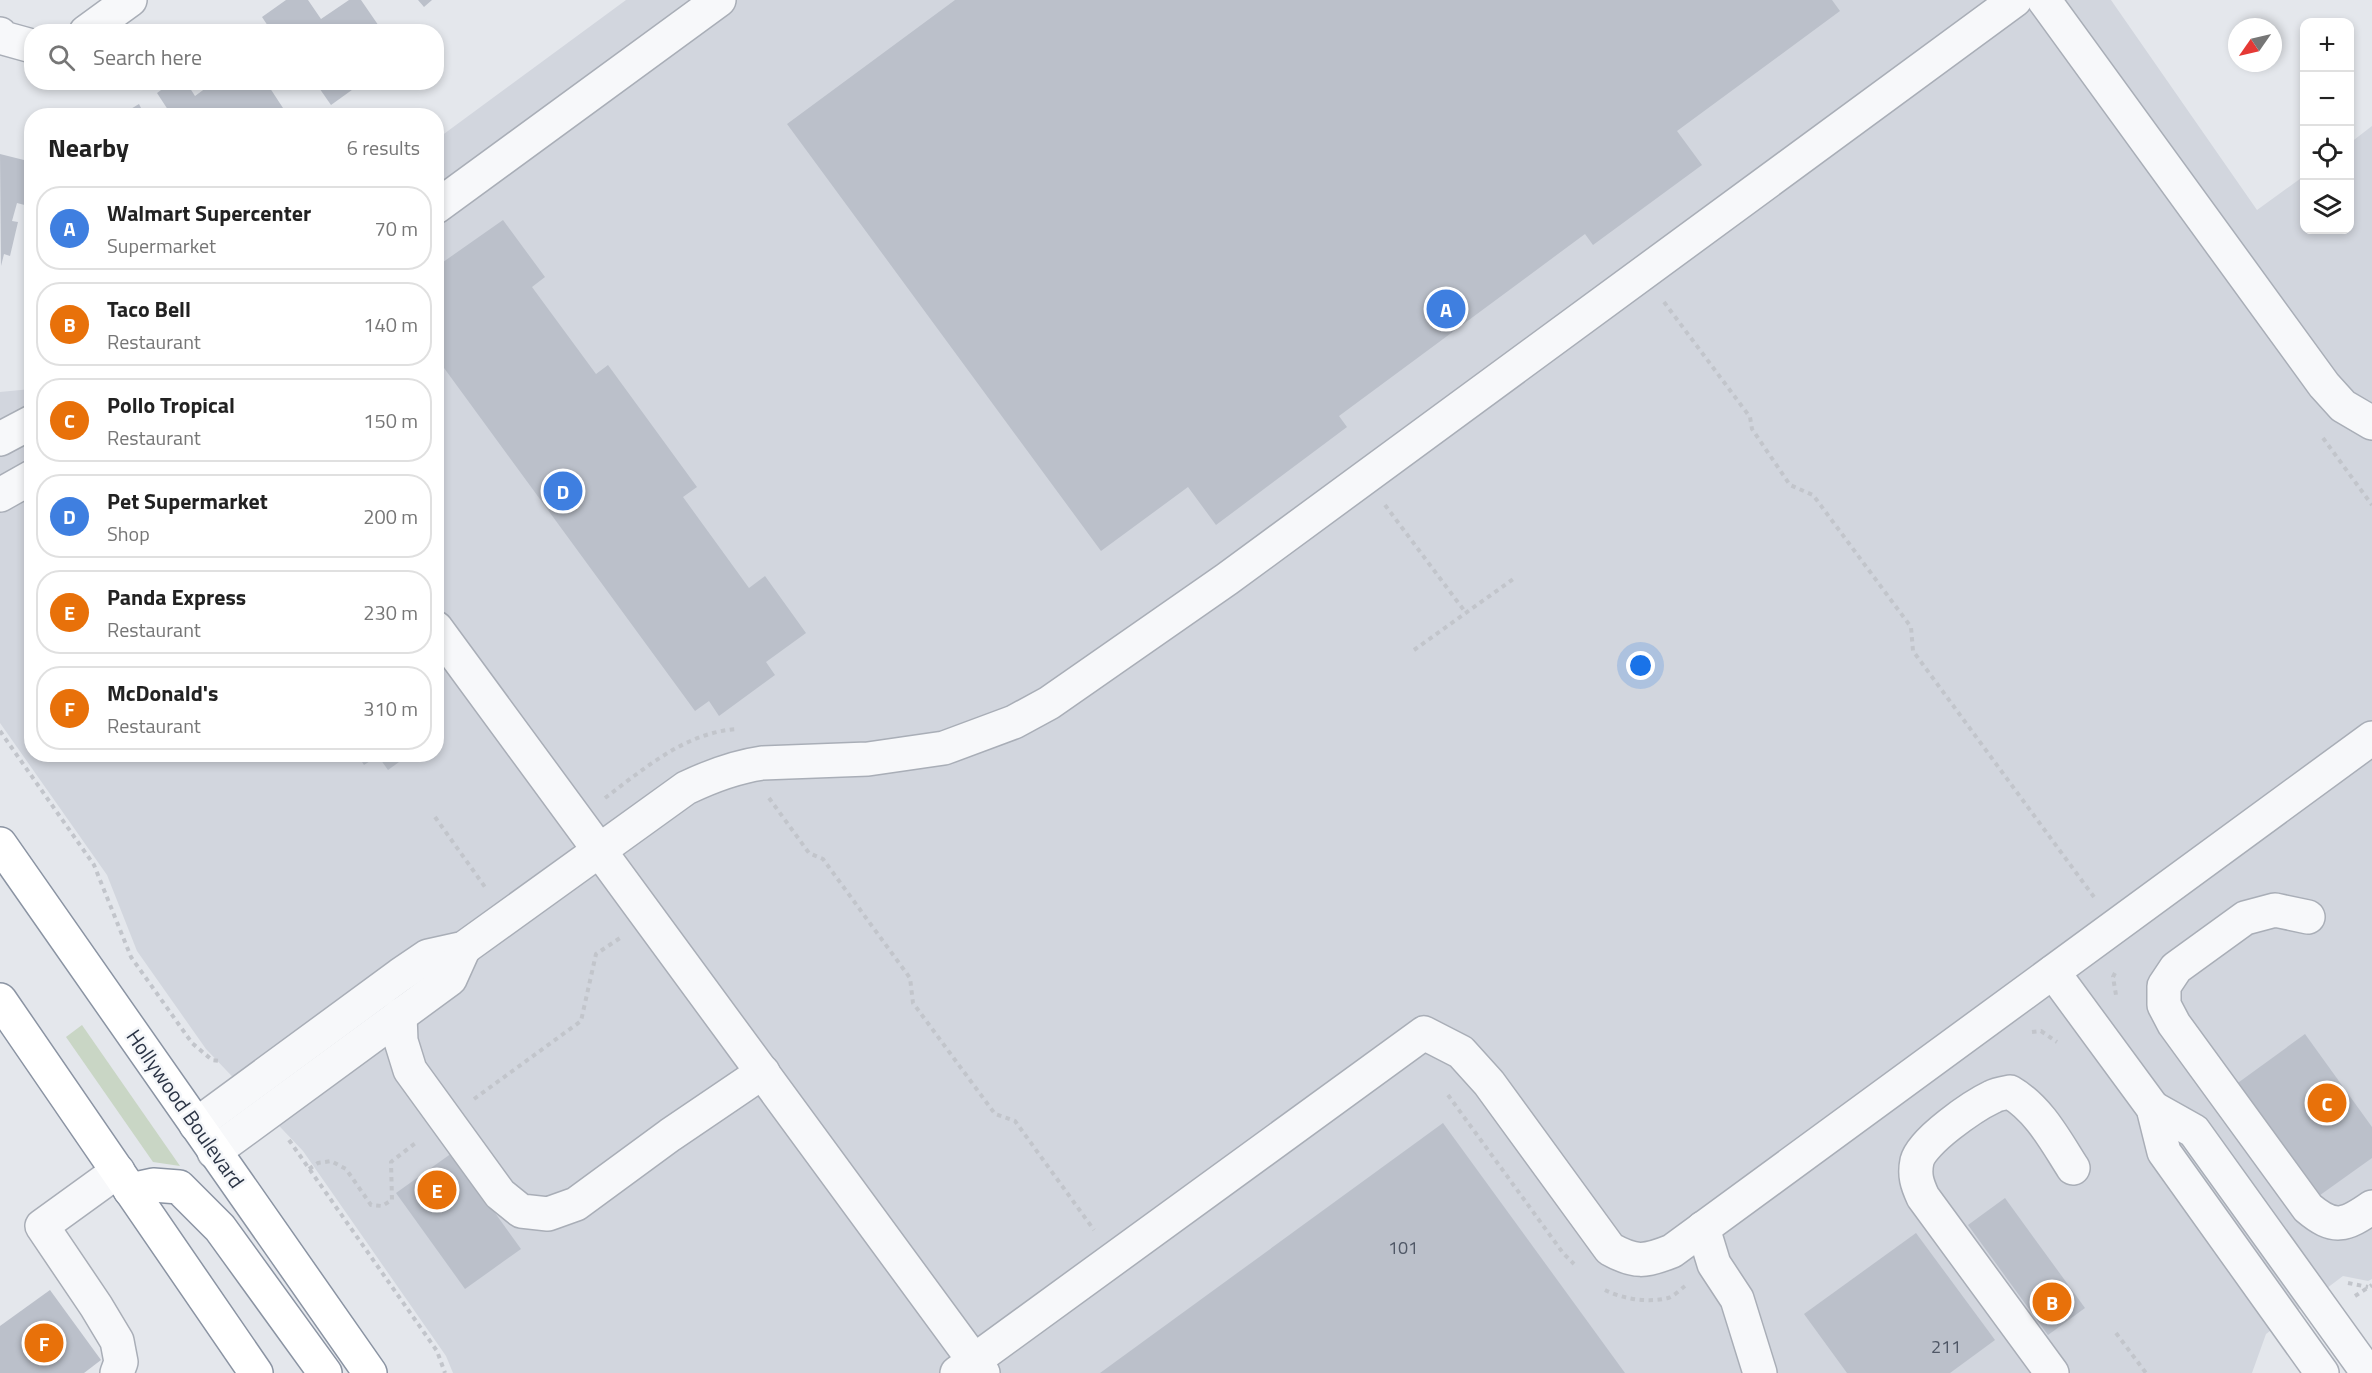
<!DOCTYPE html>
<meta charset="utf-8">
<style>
:root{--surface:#fff;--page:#f2f2f2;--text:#222;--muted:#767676;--line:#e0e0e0;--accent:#d1495b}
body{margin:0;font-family:"Titillium Web",sans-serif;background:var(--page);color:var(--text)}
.controls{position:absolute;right:18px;top:18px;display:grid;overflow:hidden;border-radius:12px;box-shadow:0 3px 9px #0003}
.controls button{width:54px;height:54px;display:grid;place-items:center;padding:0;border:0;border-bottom:2px solid var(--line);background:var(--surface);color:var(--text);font:30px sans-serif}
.compass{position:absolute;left:2228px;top:18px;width:54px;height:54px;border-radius:50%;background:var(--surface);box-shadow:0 3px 9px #0003;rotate:236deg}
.you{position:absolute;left:1641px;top:666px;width:21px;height:21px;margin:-15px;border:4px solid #fff;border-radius:50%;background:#1a73e8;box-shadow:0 0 0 9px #1a73e833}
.badge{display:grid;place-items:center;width:39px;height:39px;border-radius:50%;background:var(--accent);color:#fff;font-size:20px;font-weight:700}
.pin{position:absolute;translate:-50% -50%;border:3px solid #fff;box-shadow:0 2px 6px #0006}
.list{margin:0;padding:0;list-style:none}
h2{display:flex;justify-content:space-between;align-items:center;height:78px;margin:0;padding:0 24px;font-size:26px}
h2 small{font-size:20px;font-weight:400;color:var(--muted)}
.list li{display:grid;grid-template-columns:39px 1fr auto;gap:18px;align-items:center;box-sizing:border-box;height:84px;margin:0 12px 12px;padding:0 12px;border:2px solid var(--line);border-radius:24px}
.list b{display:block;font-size:22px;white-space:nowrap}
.list p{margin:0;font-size:20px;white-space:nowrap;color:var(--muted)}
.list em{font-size:20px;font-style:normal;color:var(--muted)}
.icon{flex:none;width:33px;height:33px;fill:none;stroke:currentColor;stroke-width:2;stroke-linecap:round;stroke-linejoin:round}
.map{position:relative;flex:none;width:2372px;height:1373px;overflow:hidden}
.search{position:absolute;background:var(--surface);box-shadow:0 3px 9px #0003;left:24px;top:24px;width:420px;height:66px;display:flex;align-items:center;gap:15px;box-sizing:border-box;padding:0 21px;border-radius:24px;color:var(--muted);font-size:22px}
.panel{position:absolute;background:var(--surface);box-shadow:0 3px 9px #0003;left:24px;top:108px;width:420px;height:654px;border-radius:24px}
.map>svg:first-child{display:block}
</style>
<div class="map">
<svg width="2372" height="1373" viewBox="0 0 2372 1373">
<rect width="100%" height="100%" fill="#e4e7ec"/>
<polygon fill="#d2d6de" points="626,0 2111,0 2257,210 2304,176 2304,230 2350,230 2350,143 2372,126 2372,1279 2368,1281 2343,1276 2266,1334 2252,1373 453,1373 446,1356 303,1151 206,1049 137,951 107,875 0,723 0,392 31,389 32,754 436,754 437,139"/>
<polygon fill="#c9d6c5" points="82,1025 180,1166 153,1162 66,1037"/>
<g fill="#bbc0ca">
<polygon points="286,0 308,0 321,19 349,0 361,0 383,32 272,32 262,17"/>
<polygon points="418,0 432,0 424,7"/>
<polygon points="955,0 1832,0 1840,11 1677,131 1702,165 1593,245 1585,234 1339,416 1347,427 1216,525 1188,487 1101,551 787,124"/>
<polygon points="172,82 186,82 195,96 214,82 266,82 283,108 273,116 172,116 157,93"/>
<polygon points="315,82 363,82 331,105"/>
<polygon points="139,104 145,116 119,116"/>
<polygon points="0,154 32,162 32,207 17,203 12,221 18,222 10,256 4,254 1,266"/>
<polygon points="503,220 545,277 532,287 596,374 608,365 697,487 683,497 749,588 765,576 806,633 766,662 775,675 719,716 709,701 695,711 436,357 436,267"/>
<polygon points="357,754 410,754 388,770 378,756 364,765"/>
<polygon points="2305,1034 2372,1127 2372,1158 2316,1198 2235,1085"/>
<polygon points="1443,1123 1625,1373 1100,1373"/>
<polygon points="452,1153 521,1249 465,1289 396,1193"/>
<polygon points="2005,1198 2085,1308 2048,1335 1968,1225"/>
<polygon points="1916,1233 1995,1340 1950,1373 1847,1373 1804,1314"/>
<polygon points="50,1290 101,1360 84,1373 0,1373 0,1326"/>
</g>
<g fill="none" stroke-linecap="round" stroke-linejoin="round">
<g stroke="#a9aeb7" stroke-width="36">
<g id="minor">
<polyline points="2044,0 2324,385 2343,406 2372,423"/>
<polyline points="86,32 130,0"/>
<polyline points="0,34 3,38 32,46"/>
<polyline points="436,207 719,0"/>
<polyline points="0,439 32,422"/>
<polyline points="0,495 32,477"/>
<polyline points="436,628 983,1373"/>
<path d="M2308,917L2275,910L2245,918L2176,968L2164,986V1005L2174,1024L2308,1208C2334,1230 2345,1226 2372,1207"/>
<polyline points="2053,972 2153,1108 2164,1152 2322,1373"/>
<polyline points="400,1015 401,1041 410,1070 500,1194 521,1211 548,1214 576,1204 670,1135 763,1072"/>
<polyline points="2153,1108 2194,1131 2368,1373"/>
<path d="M196,1125L400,975L428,956L464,948L686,788C711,776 734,767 762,763L868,759L944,748L1014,722L1049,703L1227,579L2015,0"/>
<polyline points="214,1152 450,979 464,948"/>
<polyline points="1703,1228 1714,1264 1737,1299 1760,1373"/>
<polyline points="117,1373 121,1362 117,1341 96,1306 42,1226 118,1171"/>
<path d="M957,1373L1424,1033L1461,1052L1489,1083L1610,1249C1635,1263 1645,1262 1672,1251L2372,738"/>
<path d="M2052,1373L1923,1197C1917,1184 1914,1175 1917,1161C1922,1141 1973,1106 1992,1097C1997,1094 2004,1093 2010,1092C2039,1109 2055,1140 2073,1168"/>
</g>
</g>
<g stroke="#8b94a3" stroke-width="36">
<g id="highway">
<polyline points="0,844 370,1373"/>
<polyline points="0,1000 256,1373"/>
<polyline points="130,1190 153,1185 179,1187 220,1228 325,1373"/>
</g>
</g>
<g stroke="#c2c5cb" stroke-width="4" stroke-dasharray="4.5 4.5" stroke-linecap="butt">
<polyline points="1664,302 1750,417 1752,429 1790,485 1813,495 1911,627 1913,651 2094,897"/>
<polyline points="2323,438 2372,505"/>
<polyline points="1385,505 1466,613"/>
<polyline points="1414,650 1516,577"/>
<polyline points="0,731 94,865 131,957 192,1043 212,1060 221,1061"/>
<path d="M605,798C645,768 685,733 736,729"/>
<polyline points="769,798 809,853 823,859 910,978 913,1003 995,1114 1015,1121 1094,1230"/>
<polyline points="435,817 485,887"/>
<polyline points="2115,973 2113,977 2116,995"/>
<polyline points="2032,1032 2041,1031 2057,1042"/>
<polyline points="1448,1095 1563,1253 1574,1264"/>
<polyline points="474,1099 581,1021 596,954 620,938"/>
<polyline points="289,1140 437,1351 445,1373"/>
<polyline points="309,1169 318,1163 331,1161 346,1169 371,1205 382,1206 392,1200 391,1162 418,1141"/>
<polyline points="2348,1283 2368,1287"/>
<path d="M1605,1290C1623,1299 1648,1303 1668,1298C1674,1296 1680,1290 1685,1286"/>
<polyline points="2355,1296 2372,1285"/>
<polyline points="2116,1333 2146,1373"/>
</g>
<use href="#minor" stroke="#f7f8fa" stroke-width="33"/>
<use href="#highway" stroke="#fff" stroke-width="33"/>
</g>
<g text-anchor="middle" stroke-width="5" stroke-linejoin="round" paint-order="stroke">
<g font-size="18" fill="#4f5766">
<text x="1403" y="1254">101</text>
<text x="1946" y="1353">211</text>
</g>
<g font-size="21" fill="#2b3445" stroke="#f4f6f9">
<text transform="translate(185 1109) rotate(55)" y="7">Hollywood Boulevard</text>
</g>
</g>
</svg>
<div class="controls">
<button>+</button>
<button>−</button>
<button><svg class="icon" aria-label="locate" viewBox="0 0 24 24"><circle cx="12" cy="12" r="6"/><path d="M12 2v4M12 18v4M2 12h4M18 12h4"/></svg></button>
<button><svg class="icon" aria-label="layers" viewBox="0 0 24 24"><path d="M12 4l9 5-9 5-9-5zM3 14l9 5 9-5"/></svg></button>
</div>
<svg class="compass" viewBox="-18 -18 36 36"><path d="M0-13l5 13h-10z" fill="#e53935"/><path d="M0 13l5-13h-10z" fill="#767676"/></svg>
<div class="you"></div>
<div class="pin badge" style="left:1446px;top:309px;background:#3f7fe0">A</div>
<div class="pin badge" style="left:2052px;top:1302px;background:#e8710a">B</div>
<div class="pin badge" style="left:2327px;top:1103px;background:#e8710a">C</div>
<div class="pin badge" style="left:563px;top:491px;background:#3f7fe0">D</div>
<div class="pin badge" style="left:437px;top:1190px;background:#e8710a">E</div>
<div class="pin badge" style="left:44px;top:1343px;background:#e8710a">F</div>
<div class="search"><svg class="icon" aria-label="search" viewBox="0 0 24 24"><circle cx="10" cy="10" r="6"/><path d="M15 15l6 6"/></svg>Search here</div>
<section class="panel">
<h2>Nearby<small>6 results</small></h2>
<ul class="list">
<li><span class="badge" style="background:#3f7fe0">A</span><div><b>Walmart Supercenter</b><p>Supermarket</p></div><em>70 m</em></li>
<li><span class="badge" style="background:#e8710a">B</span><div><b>Taco Bell</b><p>Restaurant</p></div><em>140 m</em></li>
<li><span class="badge" style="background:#e8710a">C</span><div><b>Pollo Tropical</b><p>Restaurant</p></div><em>150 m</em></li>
<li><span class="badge" style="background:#3f7fe0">D</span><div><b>Pet Supermarket</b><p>Shop</p></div><em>200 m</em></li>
<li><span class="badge" style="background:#e8710a">E</span><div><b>Panda Express</b><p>Restaurant</p></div><em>230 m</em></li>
<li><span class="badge" style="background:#e8710a">F</span><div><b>McDonald's</b><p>Restaurant</p></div><em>310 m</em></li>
</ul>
</section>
</div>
